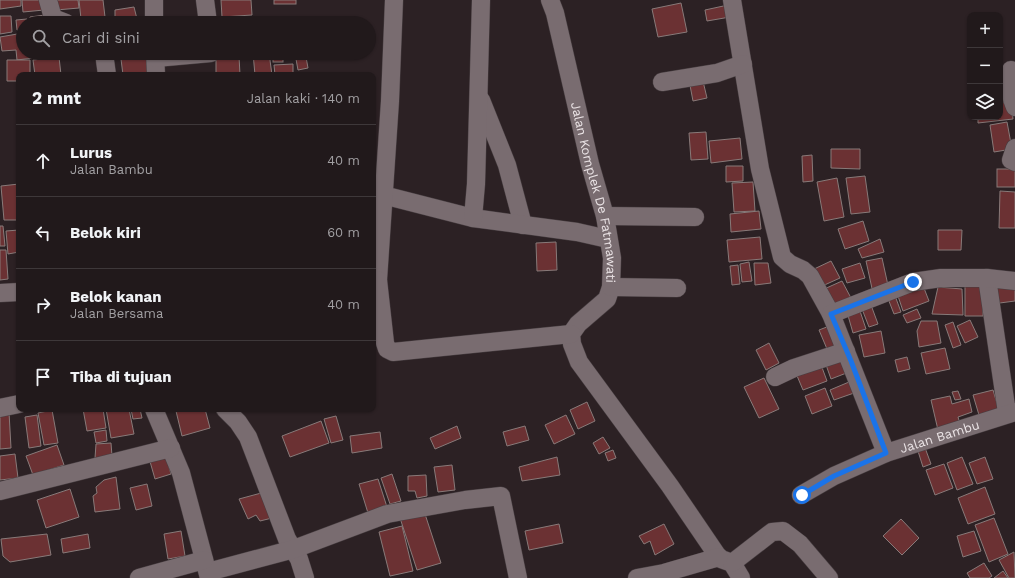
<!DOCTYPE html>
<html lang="id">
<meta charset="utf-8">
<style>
:root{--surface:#21191b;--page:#292224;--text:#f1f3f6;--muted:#a2a0a3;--line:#3e383a}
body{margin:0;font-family:"Work Sans",sans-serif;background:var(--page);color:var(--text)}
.controls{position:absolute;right:12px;top:12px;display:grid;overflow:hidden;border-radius:8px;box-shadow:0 1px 3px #0004}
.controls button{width:36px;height:36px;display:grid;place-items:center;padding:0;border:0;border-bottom:1px solid var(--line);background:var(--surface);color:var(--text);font:20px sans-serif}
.stop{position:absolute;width:12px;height:12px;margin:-9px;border:3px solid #1a73e8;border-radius:50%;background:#fff}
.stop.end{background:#1a73e8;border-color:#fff;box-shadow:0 1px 4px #0008}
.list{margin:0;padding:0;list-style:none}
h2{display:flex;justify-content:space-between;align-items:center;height:52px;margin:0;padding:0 16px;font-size:17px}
h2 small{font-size:13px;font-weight:400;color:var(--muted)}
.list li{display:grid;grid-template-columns:26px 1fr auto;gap:12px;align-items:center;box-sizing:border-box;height:72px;padding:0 16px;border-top:1px solid var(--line)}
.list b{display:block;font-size:15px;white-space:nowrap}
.list p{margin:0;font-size:13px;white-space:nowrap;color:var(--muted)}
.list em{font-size:13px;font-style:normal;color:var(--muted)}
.icon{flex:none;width:22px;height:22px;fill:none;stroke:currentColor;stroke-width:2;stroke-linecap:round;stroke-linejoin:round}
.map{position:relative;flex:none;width:1015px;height:578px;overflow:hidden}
.search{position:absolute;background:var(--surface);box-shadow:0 1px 3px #0004;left:16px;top:16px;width:360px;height:44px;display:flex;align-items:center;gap:10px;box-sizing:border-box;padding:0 14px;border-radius:22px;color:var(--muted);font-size:15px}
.panel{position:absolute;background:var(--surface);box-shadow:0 1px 3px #0004;left:16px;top:72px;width:360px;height:340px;border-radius:8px}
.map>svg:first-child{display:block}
</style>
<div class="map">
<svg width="1015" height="578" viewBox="0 0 1015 578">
<rect width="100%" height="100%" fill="#2c2124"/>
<g fill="#6b3133" stroke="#887a79">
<polygon points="0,0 21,0 21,6 0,9"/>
<polygon points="22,0 43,0 44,10 23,12"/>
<polygon points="54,0 78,0 79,8 56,10"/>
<polygon points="79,0 103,0 105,17 81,19"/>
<polygon points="221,0 251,0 252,15 222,17"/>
<rect x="274" y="0" width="22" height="4"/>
<polygon points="681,3 687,32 658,37 652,9"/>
<polygon points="728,5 730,17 707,21 705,10"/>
<polygon points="134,7 138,23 115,23 115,10"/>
<polygon points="45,15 46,23 30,23 30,17"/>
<polygon points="204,15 205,23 182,23 181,20"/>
<polygon points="0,16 11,16 12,32 0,34"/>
<polygon points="27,19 27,23 23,23 23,30 17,30 16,20"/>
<polygon points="23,33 23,53 32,53 33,58 17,60 16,50 2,51 0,37"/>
<polygon points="36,53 48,53 48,58 37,57"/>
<polygon points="69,53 91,53 91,54 70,58"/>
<polygon points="253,53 269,53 272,75 255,75"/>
<rect x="273" y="53" width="10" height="9"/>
<polygon points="288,53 305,53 306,56 288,57"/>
<polygon points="216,56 239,56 240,75 216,75"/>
<polygon points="59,57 61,75 35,75 33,60"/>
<polygon points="150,57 151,75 123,75 121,59"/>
<polygon points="306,57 308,68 298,70 296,59"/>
<polygon points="7,60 30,60 30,75 19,75 19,81 7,81"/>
<polygon points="293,64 293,75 275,75 274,65"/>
<polygon points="702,77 707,98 693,101 689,80"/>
<polygon points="1011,102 1013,119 978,123 978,117 1000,117 1000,103"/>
<polygon points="1007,122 1012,149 994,152 990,125"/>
<polygon points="706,132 708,159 691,160 689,133"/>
<polygon points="740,138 742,159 711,163 709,141"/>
<polygon points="831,149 860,149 860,169 831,168"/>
<polygon points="812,155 813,181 803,182 802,156"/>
<polygon points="726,166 743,166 743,181 726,182"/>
<rect x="997" y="169" width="18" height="18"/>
<polygon points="865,176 870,212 851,214 846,178"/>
<polygon points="837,178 844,217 824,221 817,182"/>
<polygon points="753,182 755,211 734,212 732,183"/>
<polygon points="19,184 19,222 17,220 4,220 1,186"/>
<polygon points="1000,191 1015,192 1015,228 999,228"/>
<polygon points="759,211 761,229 731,232 730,214"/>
<polygon points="863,221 869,241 845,249 838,229"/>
<polygon points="0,226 3,226 5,246 0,246"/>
<polygon points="19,230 19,252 8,254 6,231"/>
<polygon points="938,230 962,230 961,250 938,250"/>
<polygon points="760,237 762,259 729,262 727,240"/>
<polygon points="880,239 884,252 862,258 858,249"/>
<polygon points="556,242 557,270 537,271 536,243"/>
<polygon points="0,250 6,250 8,279 0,280"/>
<polygon points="882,258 889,290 873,293 866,261"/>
<polygon points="831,261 840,278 820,287 812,270"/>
<polygon points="749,262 752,281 742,282 740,264"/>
<polygon points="754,263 768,263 771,283 755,285"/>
<polygon points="860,263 865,278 847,283 842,269"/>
<polygon points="738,265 740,284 732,285 730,266"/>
<polygon points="842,281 851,298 831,308 822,290"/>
<polygon points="965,282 982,282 983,316 965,316"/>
<polygon points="922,283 929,301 903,311 897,293"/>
<polygon points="1015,285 1015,301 992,304 991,288"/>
<polygon points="938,287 962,289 963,315 932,314"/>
<polygon points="894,293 901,312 894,314 887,296"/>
<polygon points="871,305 878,324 869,327 862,309"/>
<polygon points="859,308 866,329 853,333 847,312"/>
<polygon points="917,309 921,318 907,323 903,315"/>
<polygon points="970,320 978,337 965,343 957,326"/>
<polygon points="921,321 937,321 941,343 919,347 917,331"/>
<polygon points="953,322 961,345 953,348 945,325"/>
<polygon points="832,325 840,344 827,349 819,330"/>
<polygon points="881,331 885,353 864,357 859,335"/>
<polygon points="769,343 779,363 766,370 756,350"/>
<polygon points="945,348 950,369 926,374 921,353"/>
<polygon points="843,355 849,372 831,379 825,362"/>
<polygon points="907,357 910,369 898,372 895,360"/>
<polygon points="820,362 827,381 803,390 795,371"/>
<polygon points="764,378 779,409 759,418 744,387"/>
<polygon points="849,382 854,393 834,400 830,390"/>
<polygon points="825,388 832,406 812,414 805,396"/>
<polygon points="993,390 999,410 979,415 973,395"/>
<polygon points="958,391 961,399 955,400 952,392"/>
<polygon points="950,396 952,404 969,399 972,412 958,417 960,424 938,430 931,400"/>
<polygon points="587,402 595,421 578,429 570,410"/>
<polygon points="83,409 103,409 106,428 87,431"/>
<polygon points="106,409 129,409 134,434 111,438"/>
<polygon points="131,409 140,409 142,418 133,419"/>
<polygon points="183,409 205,409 210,428 182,436 176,411"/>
<polygon points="52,410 58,443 44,445 38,413"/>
<polygon points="0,412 9,412 11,448 0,449"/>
<polygon points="37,415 41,446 29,448 25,417"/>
<polygon points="566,415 575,434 554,444 545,425"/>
<polygon points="336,416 343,440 331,443 324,419"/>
<polygon points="321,421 329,443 290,457 282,436"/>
<polygon points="457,426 461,438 435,449 430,438"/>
<polygon points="525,426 529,440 507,446 503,432"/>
<polygon points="106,430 107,441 96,443 94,432"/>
<polygon points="380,432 382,448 352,453 350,436"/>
<polygon points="603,437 610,448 599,454 593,443"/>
<polygon points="111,443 112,456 95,458 96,444"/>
<polygon points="57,445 64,465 33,475 26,456"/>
<polygon points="924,445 931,464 923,467 917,448"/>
<polygon points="613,450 616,458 608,461 605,453"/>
<polygon points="165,453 171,474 155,479 149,458"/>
<polygon points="15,454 18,478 0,480 0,456"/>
<polygon points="557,457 560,475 522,481 519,467"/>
<polygon points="962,457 973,484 957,490 947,463"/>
<polygon points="985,457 993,479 977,484 969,463"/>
<polygon points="944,464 953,488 935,495 926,470"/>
<polygon points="452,465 455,490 438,492 434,467"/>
<polygon points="392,474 401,501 390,504 381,478"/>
<polygon points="426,475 427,496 417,498 415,491 408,491 408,476"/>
<polygon points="116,477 120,509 95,512 93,496 97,493 96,487 104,480"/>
<polygon points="378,479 387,507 368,513 359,484"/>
<polygon points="147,484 152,506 136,510 130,488"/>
<polygon points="985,487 995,514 968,524 958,498"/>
<polygon points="70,489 79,517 46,528 37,500"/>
<polygon points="265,492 272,518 260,521 256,515 248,519 239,499"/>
<polygon points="424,511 441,563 417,570 400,518"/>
<polygon points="994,518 1008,554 989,562 975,525"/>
<polygon points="901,519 919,538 902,555 883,536"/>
<polygon points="559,524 563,543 529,550 525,531"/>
<polygon points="664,524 674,544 655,555 650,541 644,544 639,536"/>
<polygon points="402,526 413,571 390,576 379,532"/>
<polygon points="181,531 185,556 168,559 164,534"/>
<polygon points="974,531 981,551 963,557 957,536"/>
<polygon points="47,534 51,555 10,562 3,556 1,539"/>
<polygon points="88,534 90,548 63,553 61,539"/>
<polygon points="1014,552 1015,578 1009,578 999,560"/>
<polygon points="984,563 992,576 989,578 970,578 967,573"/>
<polygon points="1003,571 1008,578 994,578"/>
</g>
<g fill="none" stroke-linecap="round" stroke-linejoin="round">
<g stroke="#473e41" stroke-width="19">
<g id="minor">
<polyline points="48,0 53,18 66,23"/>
<polyline points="154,0 154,23"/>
<polyline points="205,0 208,23"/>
<path id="s1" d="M550,0L555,13L590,164L605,216L612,258L611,287L607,299L578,324L571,334L572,344L579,362L670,486L717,555L721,559L732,563L741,578"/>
<polyline points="732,0 760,169 782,257 790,264 803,270 810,276 831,314 886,453"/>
<polyline points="104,53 107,75"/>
<polyline points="155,53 156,75"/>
<polyline points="156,58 211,53"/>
<polyline points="1011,70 1012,99 1015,107"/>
<polyline points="662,82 717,73 743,64"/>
<polyline points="481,100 507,165 523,225"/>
<polyline points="1015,148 1011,160 1015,162"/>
<polyline points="383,195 473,218 577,232 608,239"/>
<polyline points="605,216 695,217"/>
<polyline points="473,218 476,184 481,0"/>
<polyline points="987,278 1007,413"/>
<polyline points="373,280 378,280 390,101 394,0"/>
<polyline points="378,280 385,343 387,349 393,352 571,334"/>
<polyline points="611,287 677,288"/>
<polyline points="0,293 19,292"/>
<polyline points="831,314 913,282 941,278 987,278 1015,281"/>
<polyline points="775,377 794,368 846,351"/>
<polyline points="0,408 19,404"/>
<polyline points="154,409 181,473 209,578"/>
<polyline points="225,409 238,422 248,437 287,539 299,559 305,578"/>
<polyline points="0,491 171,448"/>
<path id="s2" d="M801,495L834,476L886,453L1015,412"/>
<polyline points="732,563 772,532 783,531 800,544 829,578"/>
<polyline points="208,572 294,549 387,514 465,500 501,496 518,578"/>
<polyline points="139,578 204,560"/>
<polyline points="637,578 664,573 719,557"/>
</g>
</g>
<use href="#minor" stroke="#796c70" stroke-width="18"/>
</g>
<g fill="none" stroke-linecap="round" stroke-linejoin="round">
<polyline stroke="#1a73e8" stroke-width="5" points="802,495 834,476 886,453 851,361 831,314 913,282"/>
</g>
<g text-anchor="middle" stroke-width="4" stroke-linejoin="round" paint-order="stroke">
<g font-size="13" fill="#eae3e5" stroke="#110c0d">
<text dy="5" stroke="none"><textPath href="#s1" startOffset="198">Jalan Komplek De Fatmawati</textPath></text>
<text dy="5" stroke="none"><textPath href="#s2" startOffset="151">Jalan Bambu</textPath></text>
</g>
</g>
</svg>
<div class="controls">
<button>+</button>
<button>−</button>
<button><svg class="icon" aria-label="layers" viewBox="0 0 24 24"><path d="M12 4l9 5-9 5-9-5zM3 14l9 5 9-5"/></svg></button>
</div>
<div class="stop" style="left:802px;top:495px"></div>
<div class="stop end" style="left:913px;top:282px"></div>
<div class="search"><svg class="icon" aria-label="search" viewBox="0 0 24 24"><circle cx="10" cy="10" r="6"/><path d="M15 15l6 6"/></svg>Cari di sini</div>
<section class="panel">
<h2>2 mnt<small>Jalan kaki · 140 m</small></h2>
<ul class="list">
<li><svg class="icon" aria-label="ahead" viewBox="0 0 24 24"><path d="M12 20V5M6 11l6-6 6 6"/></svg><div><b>Lurus</b><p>Jalan Bambu</p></div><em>40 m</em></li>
<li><svg class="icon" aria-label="left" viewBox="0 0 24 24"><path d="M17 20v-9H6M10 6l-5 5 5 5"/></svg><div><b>Belok kiri</b></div><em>60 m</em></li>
<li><svg class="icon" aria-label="right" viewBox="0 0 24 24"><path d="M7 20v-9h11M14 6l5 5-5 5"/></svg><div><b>Belok kanan</b><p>Jalan Bersama</p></div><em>40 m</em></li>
<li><svg class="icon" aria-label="arrive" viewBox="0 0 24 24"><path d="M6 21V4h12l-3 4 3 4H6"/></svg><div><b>Tiba di tujuan</b></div></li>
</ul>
</section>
</div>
